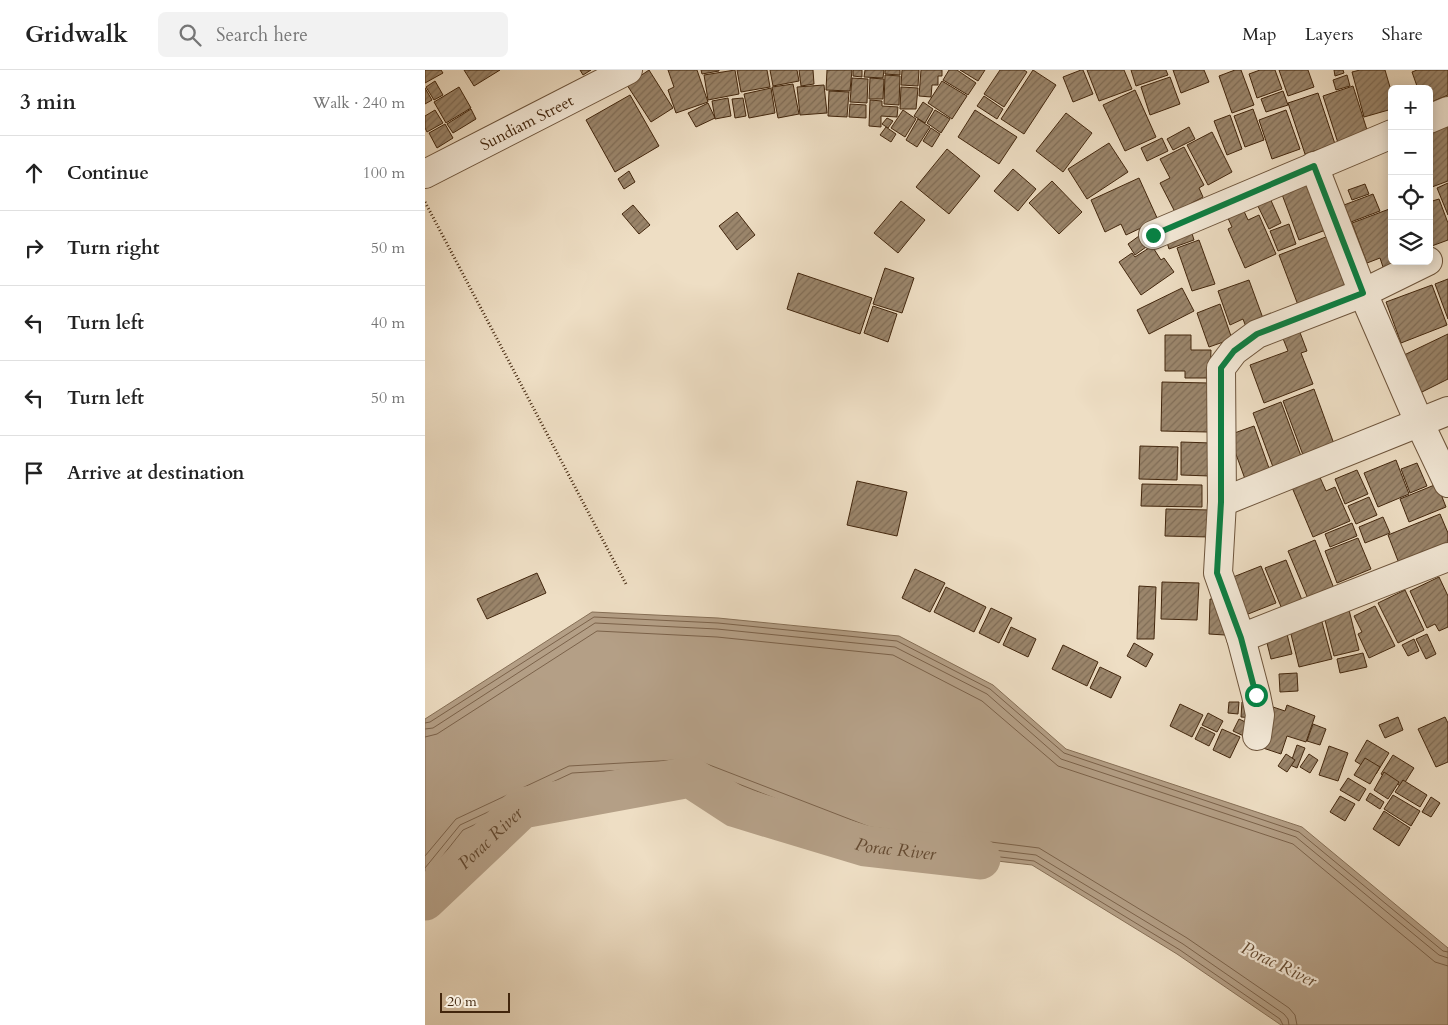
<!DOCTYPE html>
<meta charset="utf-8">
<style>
:root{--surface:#fff;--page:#f2f2f2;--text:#222;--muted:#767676;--line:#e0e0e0}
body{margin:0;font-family:Cardo,serif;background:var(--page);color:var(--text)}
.controls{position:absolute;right:15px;top:15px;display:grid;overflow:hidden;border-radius:8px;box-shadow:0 2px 12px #0003}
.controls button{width:45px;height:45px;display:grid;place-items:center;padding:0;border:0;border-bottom:1px solid var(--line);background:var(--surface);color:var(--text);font:25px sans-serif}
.scale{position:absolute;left:15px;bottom:12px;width:70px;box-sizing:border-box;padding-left:5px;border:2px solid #42260d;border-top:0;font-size:14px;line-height:18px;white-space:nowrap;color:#42260d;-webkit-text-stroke:4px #f4ead9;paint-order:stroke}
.stop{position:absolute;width:15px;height:15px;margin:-11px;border:4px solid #0b8043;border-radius:50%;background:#fff}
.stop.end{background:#0b8043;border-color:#fff;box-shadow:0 1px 5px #0008}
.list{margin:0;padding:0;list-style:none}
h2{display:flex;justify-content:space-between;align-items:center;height:65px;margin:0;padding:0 20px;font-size:21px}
h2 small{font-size:16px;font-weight:400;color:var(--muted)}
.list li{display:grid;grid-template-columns:32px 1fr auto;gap:15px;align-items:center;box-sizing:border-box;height:75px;padding:0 20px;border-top:1px solid var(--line)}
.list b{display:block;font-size:19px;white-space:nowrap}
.list em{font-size:16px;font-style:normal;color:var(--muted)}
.icon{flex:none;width:28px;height:28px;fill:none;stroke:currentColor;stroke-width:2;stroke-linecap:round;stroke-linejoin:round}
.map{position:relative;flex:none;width:1023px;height:955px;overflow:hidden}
header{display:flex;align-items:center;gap:30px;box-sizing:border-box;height:70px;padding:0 25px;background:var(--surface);border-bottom:1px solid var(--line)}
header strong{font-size:24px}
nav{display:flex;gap:28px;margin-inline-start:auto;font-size:18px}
.search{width:350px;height:45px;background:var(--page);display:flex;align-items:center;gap:12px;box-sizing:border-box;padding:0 18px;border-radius:8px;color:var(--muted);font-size:19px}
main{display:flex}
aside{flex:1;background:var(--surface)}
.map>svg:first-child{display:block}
</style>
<header>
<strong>Gridwalk</strong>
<div class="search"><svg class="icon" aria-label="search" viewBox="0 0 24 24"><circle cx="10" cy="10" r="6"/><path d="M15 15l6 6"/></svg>Search here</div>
<nav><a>Map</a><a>Layers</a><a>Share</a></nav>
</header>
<main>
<aside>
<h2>3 min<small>Walk · 240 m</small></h2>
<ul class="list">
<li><svg class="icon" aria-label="ahead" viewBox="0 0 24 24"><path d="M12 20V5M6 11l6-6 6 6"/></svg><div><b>Continue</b></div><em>100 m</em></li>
<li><svg class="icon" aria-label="right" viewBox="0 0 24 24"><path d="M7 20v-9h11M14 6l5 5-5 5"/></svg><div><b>Turn right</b></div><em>50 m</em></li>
<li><svg class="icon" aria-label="left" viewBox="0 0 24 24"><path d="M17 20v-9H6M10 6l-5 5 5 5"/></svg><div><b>Turn left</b></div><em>40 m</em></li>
<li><svg class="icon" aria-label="left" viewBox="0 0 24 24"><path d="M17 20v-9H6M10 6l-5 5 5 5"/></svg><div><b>Turn left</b></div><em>50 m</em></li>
<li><svg class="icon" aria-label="arrive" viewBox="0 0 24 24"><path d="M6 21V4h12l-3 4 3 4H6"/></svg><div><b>Arrive at destination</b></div></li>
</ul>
</aside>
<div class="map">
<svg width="1023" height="955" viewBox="0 0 1023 955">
<defs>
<pattern id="building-hatch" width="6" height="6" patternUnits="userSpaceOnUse" patternTransform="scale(1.25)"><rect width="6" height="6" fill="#9b866c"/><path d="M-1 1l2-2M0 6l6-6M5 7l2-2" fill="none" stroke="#806d57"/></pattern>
</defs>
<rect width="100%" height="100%" fill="#eedec4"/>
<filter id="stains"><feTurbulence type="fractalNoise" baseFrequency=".004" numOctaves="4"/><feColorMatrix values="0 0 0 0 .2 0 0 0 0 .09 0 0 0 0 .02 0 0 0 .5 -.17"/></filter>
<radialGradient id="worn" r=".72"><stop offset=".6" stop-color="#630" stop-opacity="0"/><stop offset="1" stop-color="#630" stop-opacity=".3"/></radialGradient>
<polygon fill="#b49f86" stroke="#866f56" points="167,542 293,548 474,566 568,615 641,679 877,757 1023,878 1023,955 856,955 752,884 607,795 440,776 265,707 151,713 41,765 0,816 0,649"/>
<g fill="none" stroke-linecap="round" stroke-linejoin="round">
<g stroke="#7b624a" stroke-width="1">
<polyline points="0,653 5,652 169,547 293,553 472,571 565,619 639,683 874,762 1018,881 1023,882"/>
<polyline points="0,659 8,658 170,553 292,559 470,577 562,624 636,689 871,767 1014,885 1023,888"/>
<polyline points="0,667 12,664 172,561 292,567 468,585 557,631 633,696 868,774 1010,892 1023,896"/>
<polyline points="0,786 31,749 144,696 269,689 445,757 614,778 762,868 864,938 870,945 872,955"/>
<polyline points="0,798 35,755 147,703 268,696 443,765 611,785 758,874 859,944 863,949 864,955"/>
<polyline points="0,808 38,760 149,709 266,702 441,771 609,791 755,880 855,949 858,955"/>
</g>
<path stroke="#b49f86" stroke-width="41" id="s1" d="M0,830L97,738L265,707L311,737L440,776L555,789"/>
</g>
<g fill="url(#building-hatch)" stroke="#42260d">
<polygon points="0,0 16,0 18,3 0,13"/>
<polygon points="39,0 75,0 49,16"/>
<polygon points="155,0 166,0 158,5"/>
<polygon points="224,0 248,38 226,52 202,15"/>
<polygon points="243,0 272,0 283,32 251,43 243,20 249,17"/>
<polygon points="276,0 294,0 294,1 277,4"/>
<polygon points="310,0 314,24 283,30 279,5"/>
<polygon points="312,0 342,0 345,17 316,22"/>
<polygon points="345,0 372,0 374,11 348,16"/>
<polygon points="374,0 388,0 389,14 376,16"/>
<polygon points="402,0 427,0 425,21 401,20"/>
<polygon points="428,0 437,0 437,7 428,6"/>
<polygon points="440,0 459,0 458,8 439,7"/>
<polygon points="460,0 475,0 475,5 460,4"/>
<polygon points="477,0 494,0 493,16 476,15"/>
<polygon points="496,0 517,0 517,6 513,6 513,15 507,15 506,27 494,26"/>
<polygon points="524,0 532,0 551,13 543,25 518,10"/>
<polygon points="535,0 560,0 553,11"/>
<polygon points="575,0 599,0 602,2 579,37 559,24"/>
<polygon points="608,0 631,15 599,64 576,49"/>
<polygon points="656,0 658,0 668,24 648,32 638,7"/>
<polygon points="662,0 699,0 707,19 674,31"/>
<polygon points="706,0 741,0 743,5 711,16"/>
<polygon points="748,0 779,0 784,12 756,23"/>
<polygon points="810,0 816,0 829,35 807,43 794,6"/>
<polygon points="835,0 850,0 857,19 832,28 824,4"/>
<polygon points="854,0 883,0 889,17 863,26"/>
<polygon points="909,0 918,0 919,3 910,6"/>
<polygon points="935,0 960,0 967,24 967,39 939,47 927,2"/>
<polygon points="992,0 1023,0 1023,25 1004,33 1004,19 993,19 987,2"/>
<polygon points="460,5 475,6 474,35 459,34"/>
<polygon points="922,5 925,16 911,20 908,10"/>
<polygon points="745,7 755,34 725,45 716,17"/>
<polygon points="427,8 443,9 442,33 425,32"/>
<polygon points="445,8 459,9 458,29 444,29"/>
<polygon points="10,11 18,25 9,30 1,17"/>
<polygon points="517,11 542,26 527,49 503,33"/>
<polygon points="368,14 374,44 353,48 347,17"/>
<polygon points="399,15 402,43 375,45 372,17"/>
<polygon points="928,16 943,63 913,73 898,26"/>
<polygon points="34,17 46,38 21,53 9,32"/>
<polygon points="476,17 493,18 491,39 475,39"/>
<polygon points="0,18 7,30 0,34"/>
<polygon points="346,18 350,43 324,48 319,24"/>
<polygon points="710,20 731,67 700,81 678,35"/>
<polygon points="404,21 424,22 422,47 403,46"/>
<polygon points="858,21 863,35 841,42 836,29"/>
<polygon points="893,23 910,74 880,84 863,33"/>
<polygon points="205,25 234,76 190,102 161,50"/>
<polygon points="559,26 578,39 572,49 552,36"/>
<polygon points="303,28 306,46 290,49 287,31"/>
<polygon points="318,28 321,46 310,48 307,29"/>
<polygon points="445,30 457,31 457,36 473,37 472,47 456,46 456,57 444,56"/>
<polygon points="498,32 508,39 500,53 489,46"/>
<polygon points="283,33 290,48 271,57 263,43"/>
<polygon points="425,34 441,35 441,48 424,47"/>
<polygon points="46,39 51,49 28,63 22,54"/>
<polygon points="828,39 839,70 820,77 809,46"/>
<polygon points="10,40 18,53 2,62 0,58 0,46"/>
<polygon points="478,40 491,49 480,67 466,58"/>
<polygon points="510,40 525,49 516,63 502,53"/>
<polygon points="550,40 592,67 574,94 533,67"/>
<polygon points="861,40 875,79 847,89 834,50"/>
<polygon points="641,43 667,63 638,102 611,81"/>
<polygon points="805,45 817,79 802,85 789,51"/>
<polygon points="462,48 468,51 463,58 457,54"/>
<polygon points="493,49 505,57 492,77 481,70"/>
<polygon points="20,54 28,68 12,78 4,63"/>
<polygon points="1023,54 1023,111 1007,117 1004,110 1004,61"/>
<polygon points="461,57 471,64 466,72 455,65"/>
<polygon points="764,57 770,69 748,80 742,69"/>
<polygon points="506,58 515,64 507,77 498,71"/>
<polygon points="787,62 807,102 783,115 762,75"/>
<polygon points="737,68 743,81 722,91 716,78"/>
<polygon points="684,73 703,102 662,129 643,99"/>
<polygon points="759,77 779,115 774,118 778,127 750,142 735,113 745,108 735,89"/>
<polygon points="522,79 555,106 524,144 491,117"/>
<polygon points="588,99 611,119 593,141 569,121"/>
<polygon points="204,101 210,112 199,119 193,109"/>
<polygon points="886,107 906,158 874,170 855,119"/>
<polygon points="714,108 733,150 701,165 696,154 680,162 666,130"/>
<polygon points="627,111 657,142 634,164 604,133"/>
<polygon points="1023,113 1023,145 1012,118"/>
<polygon points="940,114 944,124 927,130 923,120"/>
<polygon points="948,124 955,141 926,152 919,135"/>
<polygon points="844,126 856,153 844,159 831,132"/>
<polygon points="1014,129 1023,153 1023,170 1004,177 1004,132"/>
<polygon points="476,131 500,150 473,183 449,163"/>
<polygon points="208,135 225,155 214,164 197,144"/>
<polygon points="967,138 967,191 973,191 958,197 955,188 942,193 927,153"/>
<polygon points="818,139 823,150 834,145 851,184 820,198 803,159 807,157 802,146"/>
<polygon points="312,142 330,165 312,180 294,156"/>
<polygon points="864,154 871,174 853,181 845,161"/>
<polygon points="765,157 769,170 744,179 740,166"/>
<polygon points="906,165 925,215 873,235 854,185"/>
<polygon points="714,166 721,177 710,185 703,174"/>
<polygon points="774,170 790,214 767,221 752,178"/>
<polygon points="727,176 736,190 739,188 749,202 716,225 694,192 707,183 710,187"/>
<polygon points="460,198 489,208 477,243 448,234"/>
<polygon points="373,203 447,228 435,264 362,239"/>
<polygon points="1023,209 1023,249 1010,214"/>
<polygon points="824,210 839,251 821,257 818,249 805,255 793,221"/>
<polygon points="1007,215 1022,255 976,273 961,232"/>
<polygon points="757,218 769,241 724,264 712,240"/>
<polygon points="795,234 807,269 784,277 772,243"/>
<polygon points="448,236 472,244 463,272 439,263"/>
<polygon points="874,260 882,281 876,283 888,314 839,333 825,295 863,281 857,266"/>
<polygon points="1023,264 1023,309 995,323 977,286"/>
<polygon points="740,265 766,265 766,280 786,280 785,308 760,308 760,301 740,301"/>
<polygon points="737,312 784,313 783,362 736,361"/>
<polygon points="889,319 909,374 878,385 858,331"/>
<polygon points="856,332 876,386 848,397 828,343"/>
<polygon points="829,356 845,401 820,409 804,365"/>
<polygon points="756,372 786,373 785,406 756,405"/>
<polygon points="715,376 753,377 752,410 714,409"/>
<polygon points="971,390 984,424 953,437 939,403"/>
<polygon points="992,393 1002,416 985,423 976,399"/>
<polygon points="932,400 943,424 920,434 910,409"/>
<polygon points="893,403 901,421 910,417 925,451 888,467 866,415"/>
<polygon points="432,411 482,422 472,466 422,455"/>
<polygon points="717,414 777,415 777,437 716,436"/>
<polygon points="1012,414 1021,437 984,452 975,429"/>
<polygon points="944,427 952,445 931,454 923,436"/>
<polygon points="741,439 785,440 785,467 740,466"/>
<polygon points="1015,444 1023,463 1023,476 975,496 963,465"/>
<polygon points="958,447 965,463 940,473 934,457"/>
<polygon points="927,453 932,466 905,477 900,464"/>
<polygon points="933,468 946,499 912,513 900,481"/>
<polygon points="890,470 910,521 884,531 863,481"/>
<polygon points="861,490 877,530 857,539 840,498"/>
<polygon points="836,496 851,533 813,548 798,511"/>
<polygon points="490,499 520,513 505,542 477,528"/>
<polygon points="112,503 121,523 62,549 52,529"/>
<polygon points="1014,507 1023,526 1023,557 1014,561 1010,554 1002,558 985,521"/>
<polygon points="737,512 774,513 772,550 736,549"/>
<polygon points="714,516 731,517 729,569 712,569"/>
<polygon points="521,517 561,537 549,562 509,542"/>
<polygon points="980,520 999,560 973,573 953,533"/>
<polygon points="785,529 801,530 800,565 784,564"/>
<polygon points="950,536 970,576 944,588 933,564 937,562 929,546"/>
<polygon points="566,538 587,548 574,573 554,563"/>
<polygon points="924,540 934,580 909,586 899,546"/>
<polygon points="897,552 907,589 874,597 865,560"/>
<polygon points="586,557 611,569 603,587 578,575"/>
<polygon points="862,564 867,584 846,589 841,569"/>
<polygon points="1002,564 1011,584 1001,589 991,569"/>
<polygon points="989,569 994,581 983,586 977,575"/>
<polygon points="709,573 728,584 721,597 702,586"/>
<polygon points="638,575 673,592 662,616 627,599"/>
<polygon points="938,583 942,597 915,603 912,589"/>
<polygon points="675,597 696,607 686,628 665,618"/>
<polygon points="872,603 873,621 855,622 854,604"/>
<polygon points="804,632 814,632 813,644 803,643"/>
<polygon points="817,632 831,633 830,648 816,647"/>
<polygon points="755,634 778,645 767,667 745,656"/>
<polygon points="862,635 890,646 881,672 862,666 856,684 835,677 845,636 860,641"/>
<polygon points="783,643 798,651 792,662 777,655"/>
<polygon points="973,647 978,660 960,668 954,655"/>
<polygon points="1020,647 1023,653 1023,692 1011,697 993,659"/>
<polygon points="814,649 829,656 823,668 808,661"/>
<polygon points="888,654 901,659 895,675 882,671"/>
<polygon points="776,657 790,664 784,676 770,669"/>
<polygon points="797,659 815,667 805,688 788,680"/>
<polygon points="942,670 964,683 951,704 930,691"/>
<polygon points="872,675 880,678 872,698 865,695"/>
<polygon points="904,676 923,683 913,711 894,705"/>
<polygon points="861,684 870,690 862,702 853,696"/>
<polygon points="884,684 893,690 885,703 875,697"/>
<polygon points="968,685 989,698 977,717 956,704"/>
<polygon points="940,688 955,697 945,714 929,705"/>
<polygon points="959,702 974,712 963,729 949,720"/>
<polygon points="923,708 941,719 934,731 915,720"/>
<polygon points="978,710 1002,725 995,737 970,722"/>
<polygon points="945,723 959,732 955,739 941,730"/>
<polygon points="968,725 995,741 986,756 959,739"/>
<polygon points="915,726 930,734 920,751 905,742"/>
<polygon points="1006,727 1015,733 1006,747 997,742"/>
<polygon points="959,741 985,758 974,776 948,759"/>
</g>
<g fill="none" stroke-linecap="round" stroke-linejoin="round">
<g stroke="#6d543b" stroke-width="30">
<g id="minor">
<polyline points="1004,49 1023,41"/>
<polyline points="889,96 938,223 994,352 1023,413"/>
<path id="s2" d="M0,104L203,0"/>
<polyline points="728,165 967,64"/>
<polyline points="797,432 1023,341"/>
<polyline points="816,568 1023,487"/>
<polyline points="832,666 835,645 831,625 816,568 793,503 797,432 796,298 809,281 832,264 938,223 1003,191"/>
</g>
</g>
<polyline stroke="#42260d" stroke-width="3" stroke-dasharray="1 2.5" stroke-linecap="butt" points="0,132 201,514"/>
<use href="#minor" stroke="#f4ead9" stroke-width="28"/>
</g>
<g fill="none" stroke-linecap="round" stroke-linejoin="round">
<polyline stroke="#0b8043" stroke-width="6" points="728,165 889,96 938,223 832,264 809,281 796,298 796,432 792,503 816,568 831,625"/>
</g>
<g text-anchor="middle" stroke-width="4.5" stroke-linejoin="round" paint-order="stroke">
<g font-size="16" fill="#42260d" stroke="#f4ead9">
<text dy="6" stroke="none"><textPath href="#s2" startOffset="114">Sundiam Street</textPath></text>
</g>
<g font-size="18" font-style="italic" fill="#644a31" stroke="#f4ead9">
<text dy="6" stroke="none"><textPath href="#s1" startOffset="90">Porac River</textPath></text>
<text dy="6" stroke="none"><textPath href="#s1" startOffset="525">Porac River</textPath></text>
<text transform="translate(854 894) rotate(26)" y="6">Porac River</text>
</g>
</g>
<rect width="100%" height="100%" filter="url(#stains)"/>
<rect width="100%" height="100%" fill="url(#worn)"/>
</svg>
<div class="controls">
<button>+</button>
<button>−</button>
<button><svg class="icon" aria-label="locate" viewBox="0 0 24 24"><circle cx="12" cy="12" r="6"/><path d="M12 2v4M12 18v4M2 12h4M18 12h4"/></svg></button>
<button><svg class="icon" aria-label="layers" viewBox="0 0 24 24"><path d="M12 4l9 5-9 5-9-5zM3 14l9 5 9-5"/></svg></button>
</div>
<div class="scale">20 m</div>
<div class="stop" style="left:831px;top:625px"></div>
<div class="stop end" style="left:728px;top:165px"></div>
</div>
</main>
